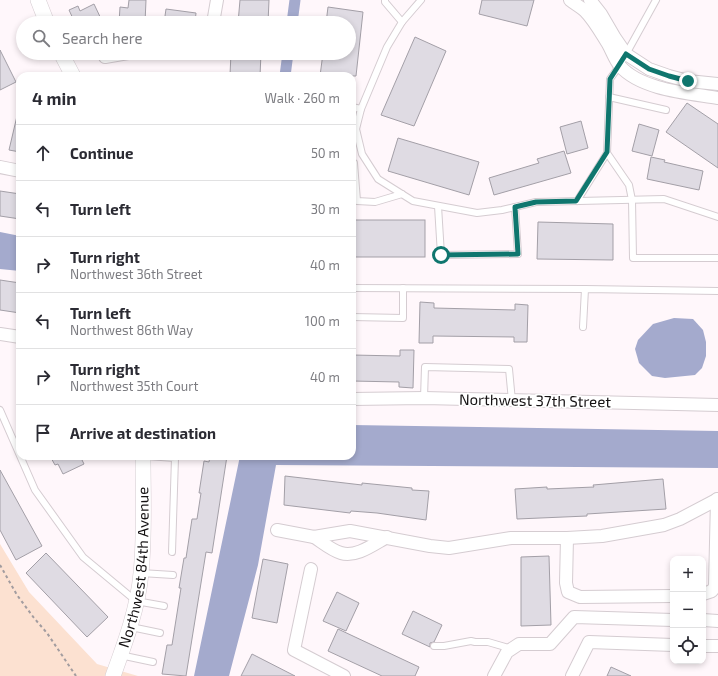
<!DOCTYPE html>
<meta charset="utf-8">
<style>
:root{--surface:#fff;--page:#f2f2f3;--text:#2b2b33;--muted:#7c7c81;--line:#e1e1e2}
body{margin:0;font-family:"Exo 2",sans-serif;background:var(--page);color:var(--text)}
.controls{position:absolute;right:12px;bottom:12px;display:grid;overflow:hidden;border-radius:8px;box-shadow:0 2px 6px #0003}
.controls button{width:36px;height:36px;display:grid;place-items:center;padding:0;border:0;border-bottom:1px solid var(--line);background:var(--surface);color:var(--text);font:20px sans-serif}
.stop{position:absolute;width:12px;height:12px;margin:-9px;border:3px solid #0f766e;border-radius:50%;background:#fff}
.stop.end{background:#0f766e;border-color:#fff;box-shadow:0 1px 4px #0008}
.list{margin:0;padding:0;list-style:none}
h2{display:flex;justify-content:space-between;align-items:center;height:52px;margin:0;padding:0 16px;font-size:17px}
h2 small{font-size:13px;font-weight:400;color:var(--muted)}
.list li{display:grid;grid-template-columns:26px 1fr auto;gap:12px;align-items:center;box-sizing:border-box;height:56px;padding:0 16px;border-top:1px solid var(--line)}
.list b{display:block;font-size:15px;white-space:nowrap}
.list p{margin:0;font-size:13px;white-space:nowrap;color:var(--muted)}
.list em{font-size:13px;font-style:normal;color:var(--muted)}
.icon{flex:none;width:22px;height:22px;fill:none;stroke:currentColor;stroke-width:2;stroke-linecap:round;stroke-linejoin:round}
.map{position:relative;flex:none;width:718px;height:676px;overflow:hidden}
.search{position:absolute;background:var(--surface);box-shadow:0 2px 6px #0003;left:16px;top:16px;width:340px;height:44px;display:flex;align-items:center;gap:10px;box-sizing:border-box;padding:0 14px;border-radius:22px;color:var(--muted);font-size:15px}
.panel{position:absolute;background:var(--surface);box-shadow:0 2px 6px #0003;left:16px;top:72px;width:340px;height:388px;border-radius:12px}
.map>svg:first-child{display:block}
</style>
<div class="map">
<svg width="718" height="676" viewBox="0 0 718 676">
<rect width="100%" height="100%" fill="#fff7fb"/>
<polygon fill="#fce1d1" points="0,544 29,592 97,664 138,676 0,676"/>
<g fill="#a4aacd">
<polygon points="0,232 20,236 20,271 0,269"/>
<polygon points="674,318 693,319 703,330 706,342 706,356 702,368 695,375 665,378 652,376 639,363 635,349 638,340 653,324"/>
<polygon points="352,425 718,431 718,468 276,465 258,565 229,676 194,676 240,456 352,456"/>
</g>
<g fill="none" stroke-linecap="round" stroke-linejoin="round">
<g stroke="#a4aacd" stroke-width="11">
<polyline points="292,23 295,0"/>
<polyline points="285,76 288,53"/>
</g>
</g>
<g fill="#dfdbe3" stroke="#a39fa7">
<polygon points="129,0 146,0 145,23 119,23 120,7 128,8"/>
<polygon points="240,0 269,0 268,23 238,23"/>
<polygon points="482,0 534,0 527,26 479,14"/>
<polygon points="94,4 103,23 75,23 69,10 78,6 80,11"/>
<polygon points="328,7 363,12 356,76 320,76 323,53 349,53 349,23 326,23"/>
<polygon points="166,9 196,13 195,23 164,23"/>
<polygon points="415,37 446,51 414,126 381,115"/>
<polygon points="0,50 16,82 0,90"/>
<polygon points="231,53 261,53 260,76 230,75"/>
<polygon points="687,103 718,124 718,168 666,132"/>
<polygon points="17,116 20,116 20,152 9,150"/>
<polygon points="581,121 588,148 567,154 560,127"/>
<polygon points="639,124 659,130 652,156 632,151"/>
<polygon points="398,138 479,162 469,195 388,171"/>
<polygon points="564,151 571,173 494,195 489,178 539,163 537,159"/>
<polygon points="651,157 665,160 664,162 703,171 699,190 647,179"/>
<polygon points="0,191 20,194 20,219 0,216"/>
<rect x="352" y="220" width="73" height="37"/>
<polygon points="538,222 613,224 613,260 537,259"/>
<polygon points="0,280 20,283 20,313 0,310"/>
<polygon points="420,302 434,303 434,308 515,310 515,304 528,305 527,342 514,342 514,337 433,336 433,343 419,343"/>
<polygon points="400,350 414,350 413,388 399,387 399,382 352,381 352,355 400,356"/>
<polygon points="50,456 80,456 84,464 63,474 58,464 55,465"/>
<polygon points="210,456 227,456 212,553 206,552 186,676 162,674 167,645 172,645 181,588 179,588 184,558 186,558 192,519 197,519 201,493 199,493 204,461 209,462"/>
<polygon points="0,470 42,546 16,560 0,530"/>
<polygon points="285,476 362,485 362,483 412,488 412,490 429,491 426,520 377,513 351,511 350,513 284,505"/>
<polygon points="663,479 666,509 587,514 587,516 517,519 515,489 547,487 547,489 594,487 593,485"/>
<polygon points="46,553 108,617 87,637 26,573"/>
<polygon points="549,556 551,625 521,626 521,557"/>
<polygon points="263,559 288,564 277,623 252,618"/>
<polygon points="337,592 359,603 346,631 323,621"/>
<polygon points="413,611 442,625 434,642 430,643 430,647 402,634"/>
<polygon points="338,629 419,667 415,676 382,676 328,651"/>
<polygon points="252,654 295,676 241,676"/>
<polygon points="611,667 631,676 607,676"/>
</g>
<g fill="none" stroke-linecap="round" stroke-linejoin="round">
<g stroke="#d5ccd1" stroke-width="8">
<g id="service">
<polyline points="385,0 385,2 402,22"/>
<polyline points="421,0 402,22 387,47 361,109 356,129 362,154 378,179 413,201 477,213 502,210 536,202 664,199 718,217"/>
<polyline points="609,97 666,110"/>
<polyline points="352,107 361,109"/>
<polyline points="607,153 629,185 632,200 633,258 718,258"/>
<polyline points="354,163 357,201 375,202 402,194"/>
<polyline points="577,201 607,153 610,79 620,65 656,0"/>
<polyline points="438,206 441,255 518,254 515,207"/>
<polyline points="352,288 585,289"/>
<polyline points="352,317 403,318 403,288"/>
<polyline points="583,327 585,289 718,291"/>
<polyline points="424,398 425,367 509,369 512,401"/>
<polyline points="0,410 35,490 83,557 136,601 164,606"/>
<polyline points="147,456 175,458 172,552"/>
<polyline points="141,573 173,575"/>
<polyline points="131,627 160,633"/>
<polyline points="434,646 444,646 471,641 475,642 488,642 512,649"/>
<polyline points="120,655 153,662"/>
</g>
</g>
<g stroke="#d5ccd1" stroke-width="14">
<g id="minor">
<path d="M570,0C575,4 581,7 585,11C594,20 601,33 608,44C612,51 615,60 620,66C641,90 688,93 718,98"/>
<polyline points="590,0 601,14 615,38 626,54 649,69 669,76 688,81 718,84"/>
<polyline points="213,23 217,0"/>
<polyline points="105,57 128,53"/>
<polyline points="0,167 20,171"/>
<polyline points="0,334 20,337"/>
<polyline points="352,399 424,398 718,405"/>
<polyline points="277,530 314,537 350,531 430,546 449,548 511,538 567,538 602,536 664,525 680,519 718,499"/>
<path d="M314,537C322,542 331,550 341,553C356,558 374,544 387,537"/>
<polyline points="567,538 566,583 568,592 580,597 673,596"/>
<polyline points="311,569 294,650 344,676"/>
<polyline points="703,594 712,591 715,586 717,499"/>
<polyline points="703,620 718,621"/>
<polyline points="703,646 718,646"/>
<polyline points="494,676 507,652 519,644 550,644 574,617 673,620"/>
<polyline points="572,676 589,642 673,645"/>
</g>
</g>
<g stroke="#d5ccd1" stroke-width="16">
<g id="tertiary">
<polyline points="38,0 47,23"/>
<polyline points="61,53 73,76"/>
<path id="s1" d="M113,676C125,643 138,608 141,573C145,534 143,495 143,456"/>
</g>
</g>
<polyline stroke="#a29c9f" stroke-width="2" stroke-dasharray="3 3" stroke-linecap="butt" points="0,565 17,595 34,618 47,633 76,676"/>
<use href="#service" stroke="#fff" stroke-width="6"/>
<use href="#minor" stroke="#fff" stroke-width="12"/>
<use href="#tertiary" stroke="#fff" stroke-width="15"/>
</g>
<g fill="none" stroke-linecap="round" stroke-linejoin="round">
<polyline stroke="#0f766e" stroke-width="5" points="441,255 518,254 515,207 536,202 576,201 607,152 610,79 626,54 649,69 669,76 688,81"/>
</g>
<g text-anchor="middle" stroke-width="3.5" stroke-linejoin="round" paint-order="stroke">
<g font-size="15" fill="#151213" stroke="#fff">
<text transform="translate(535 401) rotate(1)" y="5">Northwest 37th Street</text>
<text dy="5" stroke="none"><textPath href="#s1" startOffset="112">Northwest 84th Avenue</textPath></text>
</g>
</g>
</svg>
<div class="controls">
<button>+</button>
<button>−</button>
<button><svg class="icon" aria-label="locate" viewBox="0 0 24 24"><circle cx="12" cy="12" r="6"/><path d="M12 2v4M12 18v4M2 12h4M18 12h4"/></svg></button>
</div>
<div class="stop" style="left:441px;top:255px"></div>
<div class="stop end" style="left:688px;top:81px"></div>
<div class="search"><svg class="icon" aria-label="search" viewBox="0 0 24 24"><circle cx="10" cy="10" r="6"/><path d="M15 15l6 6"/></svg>Search here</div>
<section class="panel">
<h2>4 min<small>Walk · 260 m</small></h2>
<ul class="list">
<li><svg class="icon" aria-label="ahead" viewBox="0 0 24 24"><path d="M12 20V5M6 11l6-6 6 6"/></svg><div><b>Continue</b></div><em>50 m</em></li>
<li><svg class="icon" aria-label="left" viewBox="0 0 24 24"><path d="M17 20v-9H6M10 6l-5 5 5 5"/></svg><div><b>Turn left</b></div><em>30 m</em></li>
<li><svg class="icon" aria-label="right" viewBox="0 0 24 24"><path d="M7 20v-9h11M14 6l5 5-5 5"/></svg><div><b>Turn right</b><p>Northwest 36th Street</p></div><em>40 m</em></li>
<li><svg class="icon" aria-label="left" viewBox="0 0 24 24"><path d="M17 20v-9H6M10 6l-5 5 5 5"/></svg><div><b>Turn left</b><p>Northwest 86th Way</p></div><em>100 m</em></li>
<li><svg class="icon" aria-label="right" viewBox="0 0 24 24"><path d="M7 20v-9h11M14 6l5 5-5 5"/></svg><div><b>Turn right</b><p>Northwest 35th Court</p></div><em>40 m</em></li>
<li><svg class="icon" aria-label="arrive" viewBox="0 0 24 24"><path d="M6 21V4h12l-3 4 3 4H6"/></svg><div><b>Arrive at destination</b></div></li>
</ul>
</section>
</div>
